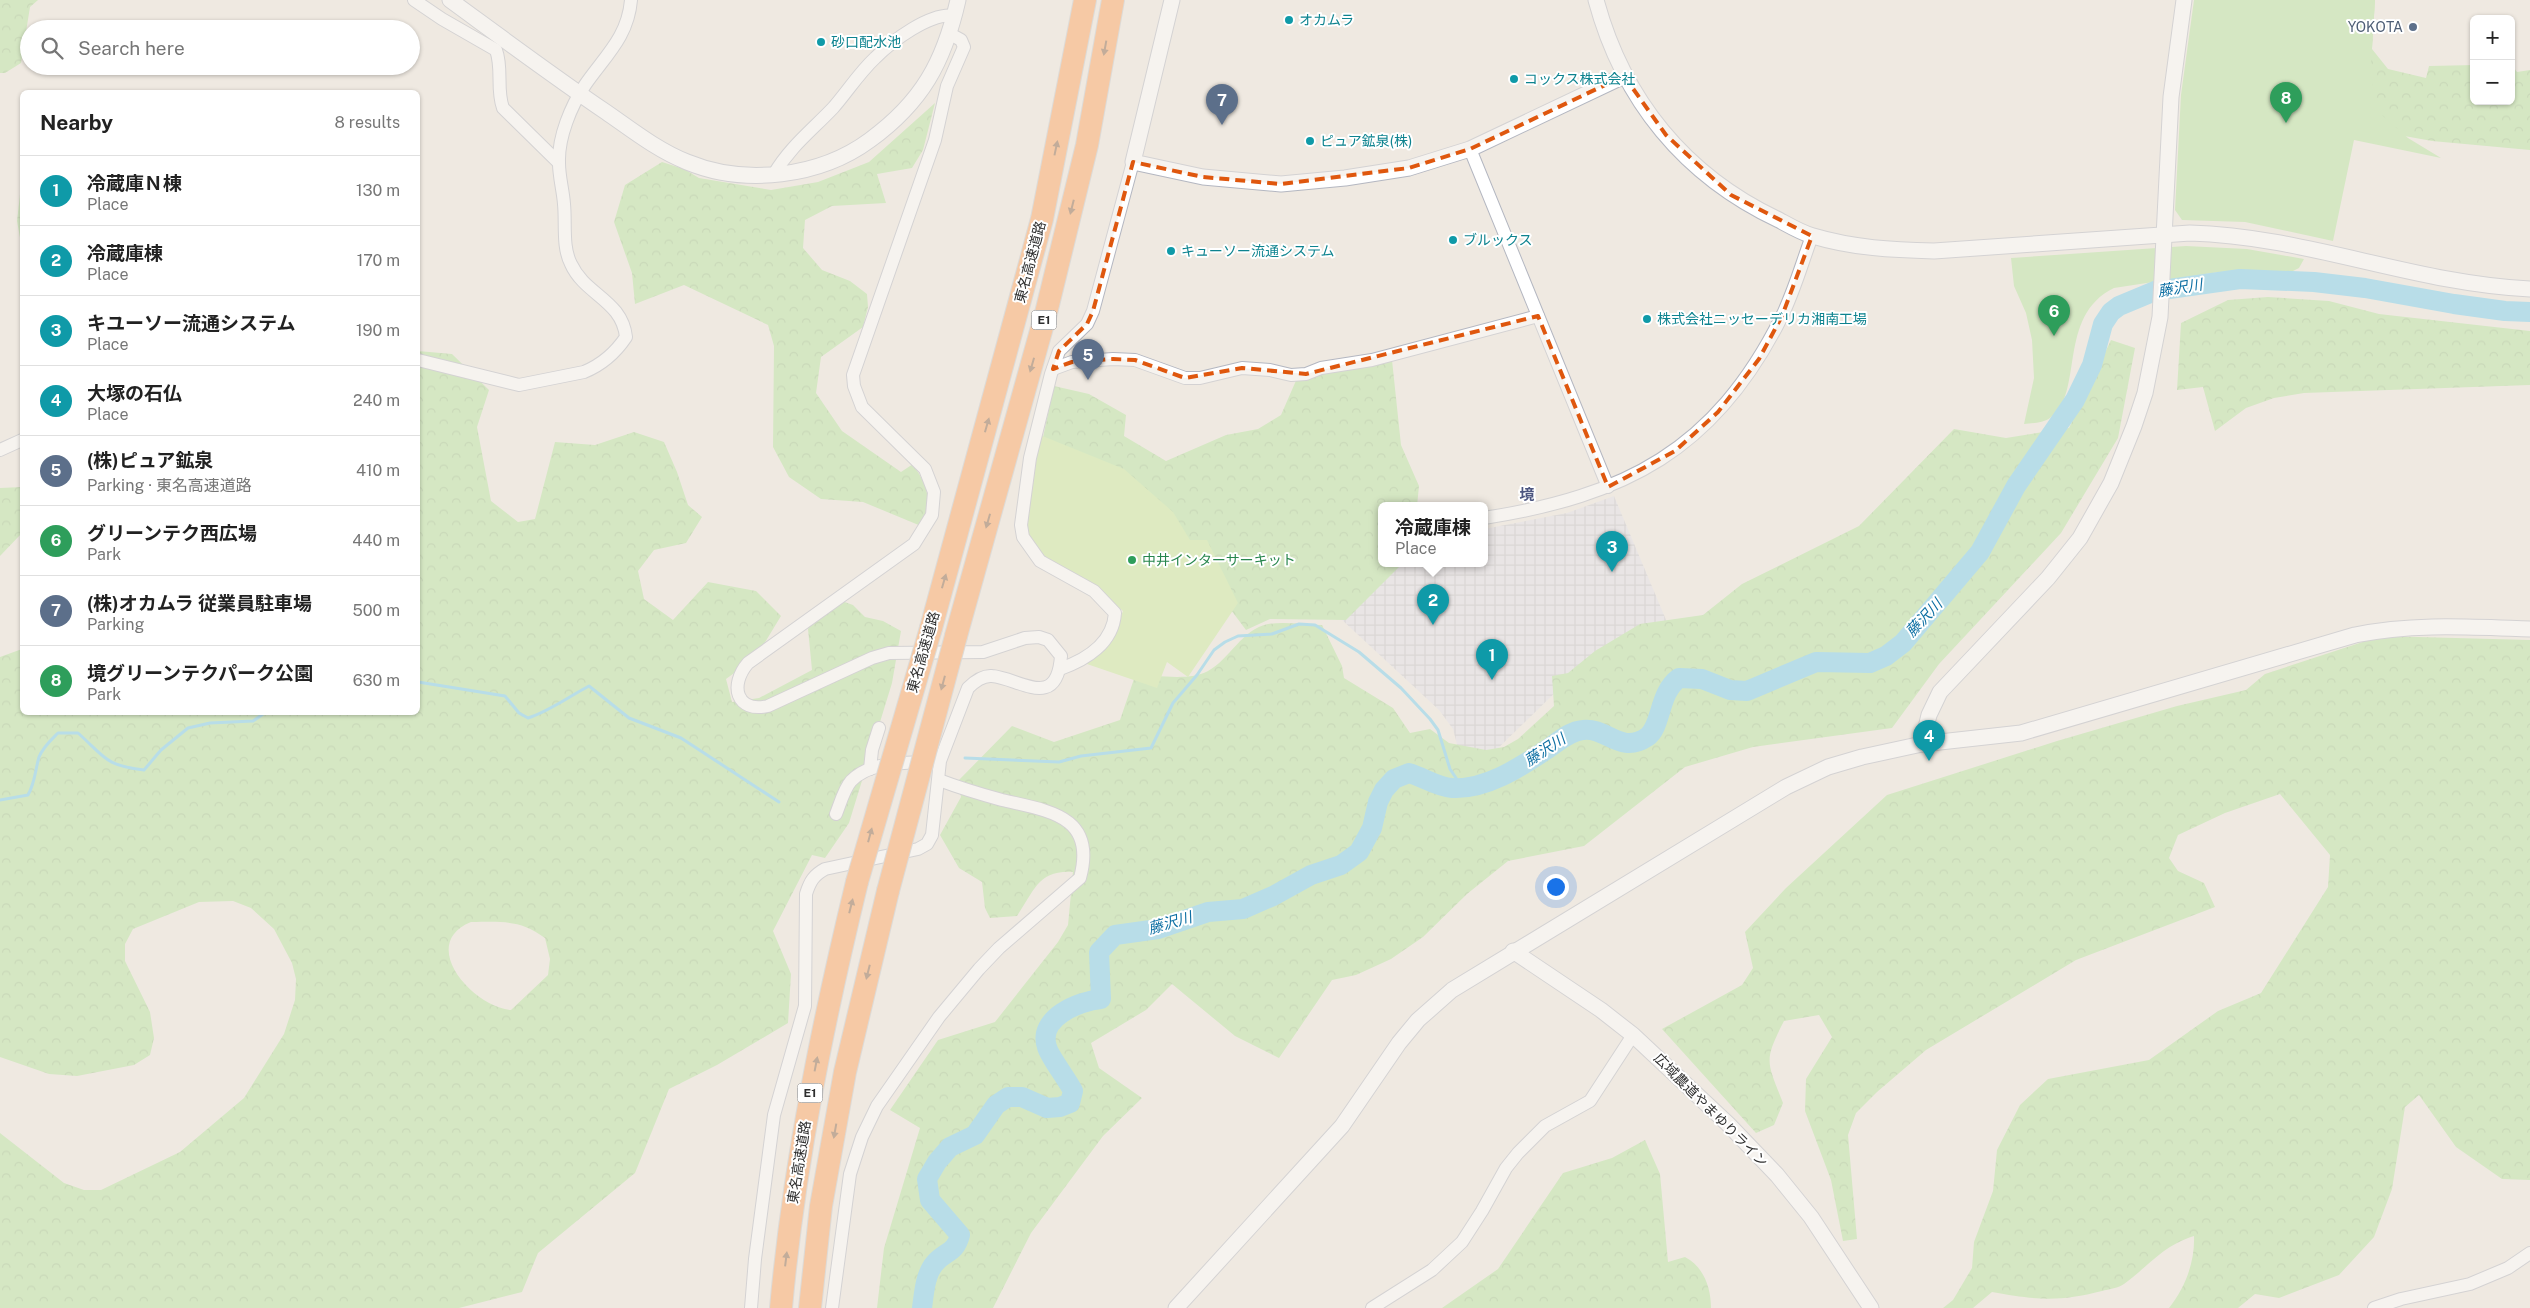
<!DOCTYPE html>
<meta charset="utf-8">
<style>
:root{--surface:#fff;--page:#f6f6f6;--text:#222;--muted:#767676;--line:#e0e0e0;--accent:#4264fb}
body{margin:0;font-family:"Public Sans","Noto Sans JP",sans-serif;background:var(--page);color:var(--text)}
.controls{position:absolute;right:15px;top:15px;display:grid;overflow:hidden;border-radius:8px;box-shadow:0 1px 4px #0004}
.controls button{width:45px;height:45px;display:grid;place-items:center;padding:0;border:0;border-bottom:1px solid var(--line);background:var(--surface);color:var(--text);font:25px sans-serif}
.you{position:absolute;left:1555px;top:886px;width:18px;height:18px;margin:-12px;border:4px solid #fff;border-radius:50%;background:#1a73e8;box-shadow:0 0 0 8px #1a73e833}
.badge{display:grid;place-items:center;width:32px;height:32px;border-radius:50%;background:var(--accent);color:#fff;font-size:16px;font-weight:700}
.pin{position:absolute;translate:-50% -41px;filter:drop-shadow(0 1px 2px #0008)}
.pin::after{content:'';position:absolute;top:26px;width:18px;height:15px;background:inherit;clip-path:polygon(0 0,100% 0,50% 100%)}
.popup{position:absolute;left:1378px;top:502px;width:110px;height:65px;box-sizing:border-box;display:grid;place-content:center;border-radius:8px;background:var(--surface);filter:drop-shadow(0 1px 4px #0005);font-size:16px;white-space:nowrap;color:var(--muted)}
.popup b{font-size:19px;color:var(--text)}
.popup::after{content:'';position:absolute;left:50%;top:100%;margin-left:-10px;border:10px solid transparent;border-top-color:var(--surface)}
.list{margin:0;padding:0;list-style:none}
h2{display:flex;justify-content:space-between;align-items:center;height:65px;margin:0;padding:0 20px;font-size:21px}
h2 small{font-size:16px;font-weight:400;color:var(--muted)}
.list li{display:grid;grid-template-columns:32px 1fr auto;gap:15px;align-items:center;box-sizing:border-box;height:70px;padding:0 20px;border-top:1px solid var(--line)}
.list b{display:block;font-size:19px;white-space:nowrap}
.list p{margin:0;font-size:16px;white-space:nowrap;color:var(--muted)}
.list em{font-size:16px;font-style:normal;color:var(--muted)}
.icon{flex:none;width:28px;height:28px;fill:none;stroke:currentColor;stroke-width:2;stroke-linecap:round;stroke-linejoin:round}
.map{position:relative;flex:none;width:2530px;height:1308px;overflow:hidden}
.search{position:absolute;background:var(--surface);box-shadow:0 1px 4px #0004;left:20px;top:20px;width:400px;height:55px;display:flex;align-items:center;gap:12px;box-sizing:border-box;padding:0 18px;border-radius:28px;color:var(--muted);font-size:19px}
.panel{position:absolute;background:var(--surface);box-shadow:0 1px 4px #0004;left:20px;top:90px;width:400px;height:625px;border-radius:8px}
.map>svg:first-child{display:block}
</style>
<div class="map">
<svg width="2530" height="1308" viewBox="0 0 2530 1308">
<defs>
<pattern id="industrial-grid" width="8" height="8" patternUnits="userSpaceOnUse" patternTransform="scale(1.25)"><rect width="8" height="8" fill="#e3e1e8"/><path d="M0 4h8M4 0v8" fill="none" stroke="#c3c1c7"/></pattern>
<pattern id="forest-crowns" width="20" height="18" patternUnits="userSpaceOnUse" patternTransform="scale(1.25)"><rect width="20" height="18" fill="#b6e59e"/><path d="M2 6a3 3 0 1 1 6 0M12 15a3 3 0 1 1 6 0" fill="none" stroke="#9dc588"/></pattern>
</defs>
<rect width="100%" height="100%" fill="#efe9e1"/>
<polygon fill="url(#industrial-grid)" points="1614,496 1672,634 1564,684 1488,758 1459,752 1453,729 1439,710 1341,619 1395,564 1484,564 1484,529 1567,513"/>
<g fill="url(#forest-crowns)" fill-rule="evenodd">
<polygon points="0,0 38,0 30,7 21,63 5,73 0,73"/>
<polygon points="2194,0 2375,0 2372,49 2388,69 2426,78 2429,66 2474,65 2474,101 2511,101 2511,64 2517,72 2530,70 2530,150 2432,141 2371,130"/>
<path d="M935,103L923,150L912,168L877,174L886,203L832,206L805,220L803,248L822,270L850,281L867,294L868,307L863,327L821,357L816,393L842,431L901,472L913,464C929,489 932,498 921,526L863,502L821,499L789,477L773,447L774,346L768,325L684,285L635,304L632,273L614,222L625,185L662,162L684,169L699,178L771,190L818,182L869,162Z"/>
<polygon points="22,177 22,249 17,221"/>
<polygon points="2268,297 2329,301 2379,314 2530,331 2530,385 2304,393 2274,398 2246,408 2215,431 2203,387 2177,390 2181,323 2228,300"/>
<path d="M2111,340L2135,348L2118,438L2061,533L1939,664L1892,728L1753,747L1685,767L1584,846L1508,861L1467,894L1423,937L1391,959L1356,975L1332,980L1279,1058L1235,1036L1172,984L1146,1010L1091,1043L1099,1068L1142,1098L1103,1136L1031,1233L993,1308H877L884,1248L920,1128L890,1110L938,1040L995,1022L1058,942L1068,925L1073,872C1038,870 1035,890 1017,916L990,918L985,908L982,882L959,868L940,835L961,797L958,781L1012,726L1054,742L1120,720L1136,673C1155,676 1191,681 1208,671C1230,659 1242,629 1268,624C1285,621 1305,625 1322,625L1342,666L1344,678L1393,708L1410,733L1430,729L1449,743L1486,750L1504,747L1518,739L1554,706L1552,676L1568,673L1595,651L1640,624L1703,615L1742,584L1859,526L1954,429L2006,438L2069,428Z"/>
<path d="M418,351L452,354L489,390L477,427L491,501L518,522L535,519L555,442L595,445L634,432L664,442L677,472L688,505L702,517L686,543L654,550L638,571L644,599L673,620L708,582L756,591L781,616L756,657L726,679L732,702L759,698L812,670L808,629L819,613L839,600L853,605L865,617L883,621L901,631L892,683L849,823L825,858L812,855L773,931L791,974L788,1023L717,1065L669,1089L635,1173L538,1253L522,1292L459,1308H0V1133L64,1183L84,1190H101L180,1152L244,1098L284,1034L295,1000L296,979L292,963L274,929L251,908L233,901L199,902L133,929L125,944V961L150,1012L154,1038L150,1055L134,1065L77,1076L49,1074L0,1057V657L22,649V712H418ZM471,922C501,922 520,919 545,938L550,959L548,975L511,1010C473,1007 417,944 471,922Z"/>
<polygon points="1392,360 1401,445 1419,486 1417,506 1382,506 1382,564 1402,564 1346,620 1270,619 1246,630 1204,574 1040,451 1054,386 1089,394 1126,415 1124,436 1166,461 1226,435 1258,429 1281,415 1298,376"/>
<polygon points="22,487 22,533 0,556 0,488"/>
<path d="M2381,636L2530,640V1180L2502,1179L2456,1147L2419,1095L2405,1107L2392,1189L2374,1237L2339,1275L2279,1298L2255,1294L2238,1308H2169C2185,1288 2195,1262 2194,1236C2162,1246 2149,1266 2124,1284C2119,1288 2109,1289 2102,1291C2060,1302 2035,1300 1992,1292L1973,1308H1943L1953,1300L1972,1268L1974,1242L1993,1191L1997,1150L2020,1105L2048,1079L2149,1060L2218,1011L2261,993L2328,887L2330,855L2280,794L2225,813L2178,835L2169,858L2178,871L2204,883L2215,907L2076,960L1926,1050L1877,1092L1856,1113L1848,1135L1857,1239L1843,1241L1831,1180L1805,1111L1806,1079L1832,1037L1819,1015L1784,1021C1763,1062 1767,1061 1783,1103L1774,1125L1756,1133L1662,1029L1742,985L1753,968L1745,932L1786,888L1887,795L2057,741L2177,706L2246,690L2265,674Z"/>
<path d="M1645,1140L1660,1174L1668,1262L1685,1257C1704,1267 1711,1288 1711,1308H1442L1498,1269L1563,1173L1612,1158Z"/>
</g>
<g fill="#b6e59e">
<polygon points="2194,0 2375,0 2371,64 2375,109 2408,138 2441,158 2354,140 2333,241 2245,222 2182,220 2175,210 2181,95"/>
<path d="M2186,246L2247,249L2304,259L2299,268L2293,271L2219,272L2114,288C2056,316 2085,394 2050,418C2043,423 2033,423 2024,424L2034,378L2032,340L2026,313L2014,286L2011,258Z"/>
</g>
<polygon fill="#c9ec9a" points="1040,435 1124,469 1173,512 1190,540 1207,540 1238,603 1188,677 1167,662 1157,688 1084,663 1115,632 1123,611 1076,574 1043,557 1026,532"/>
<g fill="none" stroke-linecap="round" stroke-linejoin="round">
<g stroke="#75cff0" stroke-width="3">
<path d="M418,682L505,696L519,713L528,718C548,712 570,696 589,686L629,718L681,738L779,802"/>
<polyline points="965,758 1059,762 1081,756 1151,748 1173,703 1197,675 1214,650 1225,642 1238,636 1272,634 1299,624 1315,625 1359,652 1401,688 1430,719 1438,730 1450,769 1462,787"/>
<path d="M0,800L28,795C35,783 35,771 39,757C43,747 51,740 58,733H78C106,758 104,765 144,770L161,750L188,728L210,723L253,721L266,712"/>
</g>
<path stroke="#75cff0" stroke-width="20" d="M922,1308C924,1294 925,1274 935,1263C945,1251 955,1254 960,1235L930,1200L927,1179L937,1162L950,1147L975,1135L996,1105L1008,1097H1022L1047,1108L1060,1107L1070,1103L1073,1091C1067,1079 1049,1056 1047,1047C1037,1018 1079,1001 1101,999L1099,952L1115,935L1158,929L1208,912L1243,909L1273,896L1311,875L1341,865L1359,852L1372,828L1378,802L1384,790L1394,779L1409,773C1423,777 1437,787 1452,788C1485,790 1519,768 1546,750C1557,743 1569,731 1583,730C1607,727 1620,755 1647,737C1662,727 1658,693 1679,678L1702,679L1730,690L1747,691L1816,662L1870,663L1886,656L1903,643L1980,552L2016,486L2075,400L2092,365L2103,324L2111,312L2119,306L2155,291L2240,279L2314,282L2365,288L2454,304L2505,311L2530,312"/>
<g stroke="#b4b7c1" stroke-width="14">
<g id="minor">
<path d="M414,0L442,19L496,50C503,69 496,89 503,108L559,163"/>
<polyline points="1470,149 1608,487"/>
<path d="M774,174C790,147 811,131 833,108C847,92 859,73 875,58C891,42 931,11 955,16"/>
<path d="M418,360L519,385L584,372C601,365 616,352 626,337C622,300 585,295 571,264C562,247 566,223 564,204C563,190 559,177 559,163C558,137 571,106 585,85C605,56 628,37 631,0"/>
<polyline points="1053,369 1072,362 1113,359 1135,360 1185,378 1200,378 1242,368 1270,370 1291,375 1306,374 1321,368 1372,360 1538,316"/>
<polyline points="0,450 22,440"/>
<path d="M1484,518C1625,496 1715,450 1781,318C1794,292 1802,263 1812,236"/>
<path d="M1060,669C1086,660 1113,643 1115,613L1094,591L1040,561L1023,537L1021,525L1030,458L1051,374L1059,351L1087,324L1093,311L1133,162"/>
<polyline points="870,769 872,750 879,728"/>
<path d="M836,814C840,804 844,789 851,781C869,762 902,763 926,762"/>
<path d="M751,1308L755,1259L774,1115L805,1006L806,894C810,881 814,875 825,869L918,849L927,844L932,835L940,761L968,688C974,682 982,675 992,676C1019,678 1057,712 1061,656L1048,640L1039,637L1025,638L983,652L889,653L872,658L768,706C736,713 729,685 748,663L914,544L932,515L934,492L925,469L862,407L854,386L853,375L935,140L947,86L964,47L961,40L950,34"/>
<path d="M832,1308L850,1174L862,1137L877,1106L939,1017L979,969L999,948L1080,878C1097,815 1048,811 1002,800C980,794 960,788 939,780"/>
<polyline points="1372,1308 1432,1270 1462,1242 1482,1211 1506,1168 1518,1153 1545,1126 1590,1101 1633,1035"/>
<polyline points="2374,1308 2401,1299 2470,1284 2508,1268 2530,1253"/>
</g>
</g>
<g stroke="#b4b7c1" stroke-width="17">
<g id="tertiary">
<path d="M450,0C502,38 553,76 606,112C632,130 657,150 687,162C745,186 820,177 870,140C922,102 944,62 958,0"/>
<polyline points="1172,0 1133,162 1203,177 1281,184 1345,178 1409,168 1470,149 1624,76"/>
<path d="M1596,0C1623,100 1685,176 1779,220C1790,226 1802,233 1813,236C1853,248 1893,250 1934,251L2190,233C2306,236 2415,284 2530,289"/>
<polyline points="1922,744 1929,715 1940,692 2048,578 2080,538 2111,483 2134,426 2145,393 2160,317 2171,97 2184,0"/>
<polyline points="1513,951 1601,1010 1633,1035 1728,1124 1777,1175 1811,1217 1871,1308"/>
<path d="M1176,1308L1342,1126L1399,1043L1418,1020L1452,990L1786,787L1828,767L1862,757L1922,744L2021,733L2355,635C2413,623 2471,627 2530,629"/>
</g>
</g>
<g stroke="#c9c9c9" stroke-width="24">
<g id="motorway">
<polyline points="931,628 1042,219 1085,0"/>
<polyline points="956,636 1046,313 1087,145 1113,0"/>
<path d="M781,1308C794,1164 823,1022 857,882"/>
<polyline points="810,1308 821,1206 845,1072 888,891"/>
</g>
</g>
<use href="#minor" stroke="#fff" stroke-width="12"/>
<use href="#tertiary" stroke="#fff" stroke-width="15"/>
<use href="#motorway" stroke="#ffa35c" stroke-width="22"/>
<g stroke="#c9c9c9" stroke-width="24" stroke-linecap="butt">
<g id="motorway-bridge">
<polyline points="857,882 931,628"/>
<polyline points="888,891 956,636"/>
</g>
</g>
<use href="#motorway-bridge" stroke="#ffa35c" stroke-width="22"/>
</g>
<defs><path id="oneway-solid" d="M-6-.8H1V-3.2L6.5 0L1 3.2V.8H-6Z" transform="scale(1.25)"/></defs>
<g fill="#8c6343">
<use href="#oneway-solid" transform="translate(1105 48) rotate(100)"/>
<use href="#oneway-solid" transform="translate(1056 148) rotate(-78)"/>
<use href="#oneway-solid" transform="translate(1072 207) rotate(104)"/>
<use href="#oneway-solid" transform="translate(1032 365) rotate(106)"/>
<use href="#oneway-solid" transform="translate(987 425) rotate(-74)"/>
<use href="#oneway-solid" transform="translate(988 521) rotate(106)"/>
<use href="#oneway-solid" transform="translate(944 581) rotate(-74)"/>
<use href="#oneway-solid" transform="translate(943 683) rotate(105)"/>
<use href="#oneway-solid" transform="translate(870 835) rotate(-75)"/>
<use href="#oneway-solid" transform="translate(851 906) rotate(-76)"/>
<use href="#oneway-solid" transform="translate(868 972) rotate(104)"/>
<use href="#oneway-solid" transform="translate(816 1064) rotate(-79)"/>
<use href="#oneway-solid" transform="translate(835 1131) rotate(100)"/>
<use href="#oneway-solid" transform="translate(786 1259) rotate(-83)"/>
</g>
<path d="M0 0H2530V1308H0ZM1624,76L1666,135L1731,195L1812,236L1782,316L1759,359L1718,412L1675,451L1608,487L1538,316L1306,374L1242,368L1185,378L1135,360L1113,359L1072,362L1053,369L1059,351L1087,324L1093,311L1133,162L1203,177L1281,184L1409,168L1470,149Z" fill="#efe9e1" fill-opacity=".55" fill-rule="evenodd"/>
<path fill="none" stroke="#df570e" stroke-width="4" stroke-dasharray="10 6" stroke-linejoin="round" d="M1624,76L1666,135L1731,195L1812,236L1782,316L1759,359L1718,412L1675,451L1608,487L1538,316L1306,374L1242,368L1185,378L1135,360L1113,359L1072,362L1053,369L1059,351L1087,324L1093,311L1133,162L1203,177L1281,184L1409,168L1470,149Z"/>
<g fill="#0f9aa8" stroke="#fff" stroke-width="2">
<circle cx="1289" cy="20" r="5"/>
<circle cx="821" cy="42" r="5"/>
<circle cx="1514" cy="79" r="5"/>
<circle cx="1310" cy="141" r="5"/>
<circle cx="1453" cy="240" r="5"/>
<circle cx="1171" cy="251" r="5"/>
<circle cx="1647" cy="319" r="5"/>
</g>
<circle fill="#5c6f8a" stroke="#fff" stroke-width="2" cx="2413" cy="27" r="5"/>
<circle fill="#2e9e5b" stroke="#fff" stroke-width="2" cx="1132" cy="560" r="5"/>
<g text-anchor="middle" stroke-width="4" stroke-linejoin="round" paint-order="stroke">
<g fill="#fff" stroke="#6d6d6d" stroke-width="1">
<rect x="1031.5" y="310.5" width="25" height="19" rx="4"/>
<rect x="797.5" y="1083.5" width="25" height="19" rx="4"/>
</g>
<g font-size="12" font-weight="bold" fill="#2e2e2e">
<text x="1044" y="324">E1</text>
<text x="810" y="1097">E1</text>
</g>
<g font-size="14" fill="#0d838f" stroke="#fff" text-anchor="start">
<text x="1299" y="25">オカムラ</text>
<text x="831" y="47">砂口配水池</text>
<text x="1524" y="84">コックス株式会社</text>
<text x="1320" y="146">ピュア鉱泉(株)</text>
<text x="1463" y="245">ブルックス</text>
<text x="1181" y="256">キューソー流通システム</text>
<text x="1657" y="324">株式会社ニッセーデリカ湘南工場</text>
</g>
<g font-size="14" fill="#4e5e75" stroke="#fff" text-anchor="end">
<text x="2403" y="32">YOKOTA</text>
</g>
<g font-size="14" fill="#2e2e2e" stroke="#fff">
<text transform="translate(1030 262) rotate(-75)" y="5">東名高速道路</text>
<text transform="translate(923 652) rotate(-74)" y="5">東名高速道路</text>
<text transform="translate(1711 1110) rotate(45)" y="5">広域農道やまゆりライン</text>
<text transform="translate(799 1162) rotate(-81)" y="5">東名高速道路</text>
</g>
<g font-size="14" fill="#27864d" stroke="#fff" text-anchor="start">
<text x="1142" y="565">中井インターサーキット</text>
</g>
<g font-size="15" font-style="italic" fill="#0d6fa3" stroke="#fff">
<text transform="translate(2180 288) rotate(-9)" y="5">藤沢川</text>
<text transform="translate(1924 618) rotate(-47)" y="5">藤沢川</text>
<text transform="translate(1545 750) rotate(-33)" y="5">藤沢川</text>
<text transform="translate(1170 923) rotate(-16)" y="5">藤沢川</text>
</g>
<g font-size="15" font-weight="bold" fill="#4d5680" stroke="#fff">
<text x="1527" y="500">境</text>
</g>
</g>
</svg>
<div class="controls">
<button>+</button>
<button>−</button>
</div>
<div class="you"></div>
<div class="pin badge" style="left:1492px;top:680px;background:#0f9aa8">1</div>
<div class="pin badge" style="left:1433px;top:625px;background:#0f9aa8">2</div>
<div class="popup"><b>冷蔵庫棟</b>Place</div>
<div class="pin badge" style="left:1612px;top:572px;background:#0f9aa8">3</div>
<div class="pin badge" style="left:1929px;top:761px;background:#0f9aa8">4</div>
<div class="pin badge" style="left:1088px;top:380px;background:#5c6f8a">5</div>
<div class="pin badge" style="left:2054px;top:336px;background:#2e9e5b">6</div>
<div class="pin badge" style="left:1222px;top:125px;background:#5c6f8a">7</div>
<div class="pin badge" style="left:2286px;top:123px;background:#2e9e5b">8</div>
<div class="search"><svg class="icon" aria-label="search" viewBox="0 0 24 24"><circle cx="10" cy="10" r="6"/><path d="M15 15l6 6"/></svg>Search here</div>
<section class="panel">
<h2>Nearby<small>8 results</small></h2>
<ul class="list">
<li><span class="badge" style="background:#0f9aa8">1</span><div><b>冷蔵庫Ｎ棟</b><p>Place</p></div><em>130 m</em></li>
<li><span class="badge" style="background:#0f9aa8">2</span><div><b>冷蔵庫棟</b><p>Place</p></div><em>170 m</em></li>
<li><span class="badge" style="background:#0f9aa8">3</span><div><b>キユーソー流通システム</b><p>Place</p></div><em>190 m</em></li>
<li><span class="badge" style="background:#0f9aa8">4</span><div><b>大塚の石仏</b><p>Place</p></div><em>240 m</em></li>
<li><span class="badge" style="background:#5c6f8a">5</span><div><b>(株)ピュア鉱泉</b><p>Parking · 東名高速道路</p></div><em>410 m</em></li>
<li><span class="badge" style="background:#2e9e5b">6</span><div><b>グリーンテク西広場</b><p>Park</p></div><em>440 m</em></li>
<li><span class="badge" style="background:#5c6f8a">7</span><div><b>(株)オカムラ 従業員駐車場</b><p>Parking</p></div><em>500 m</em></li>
<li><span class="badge" style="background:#2e9e5b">8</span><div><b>境グリーンテクパーク公園</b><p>Park</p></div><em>630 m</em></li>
</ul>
</section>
</div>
